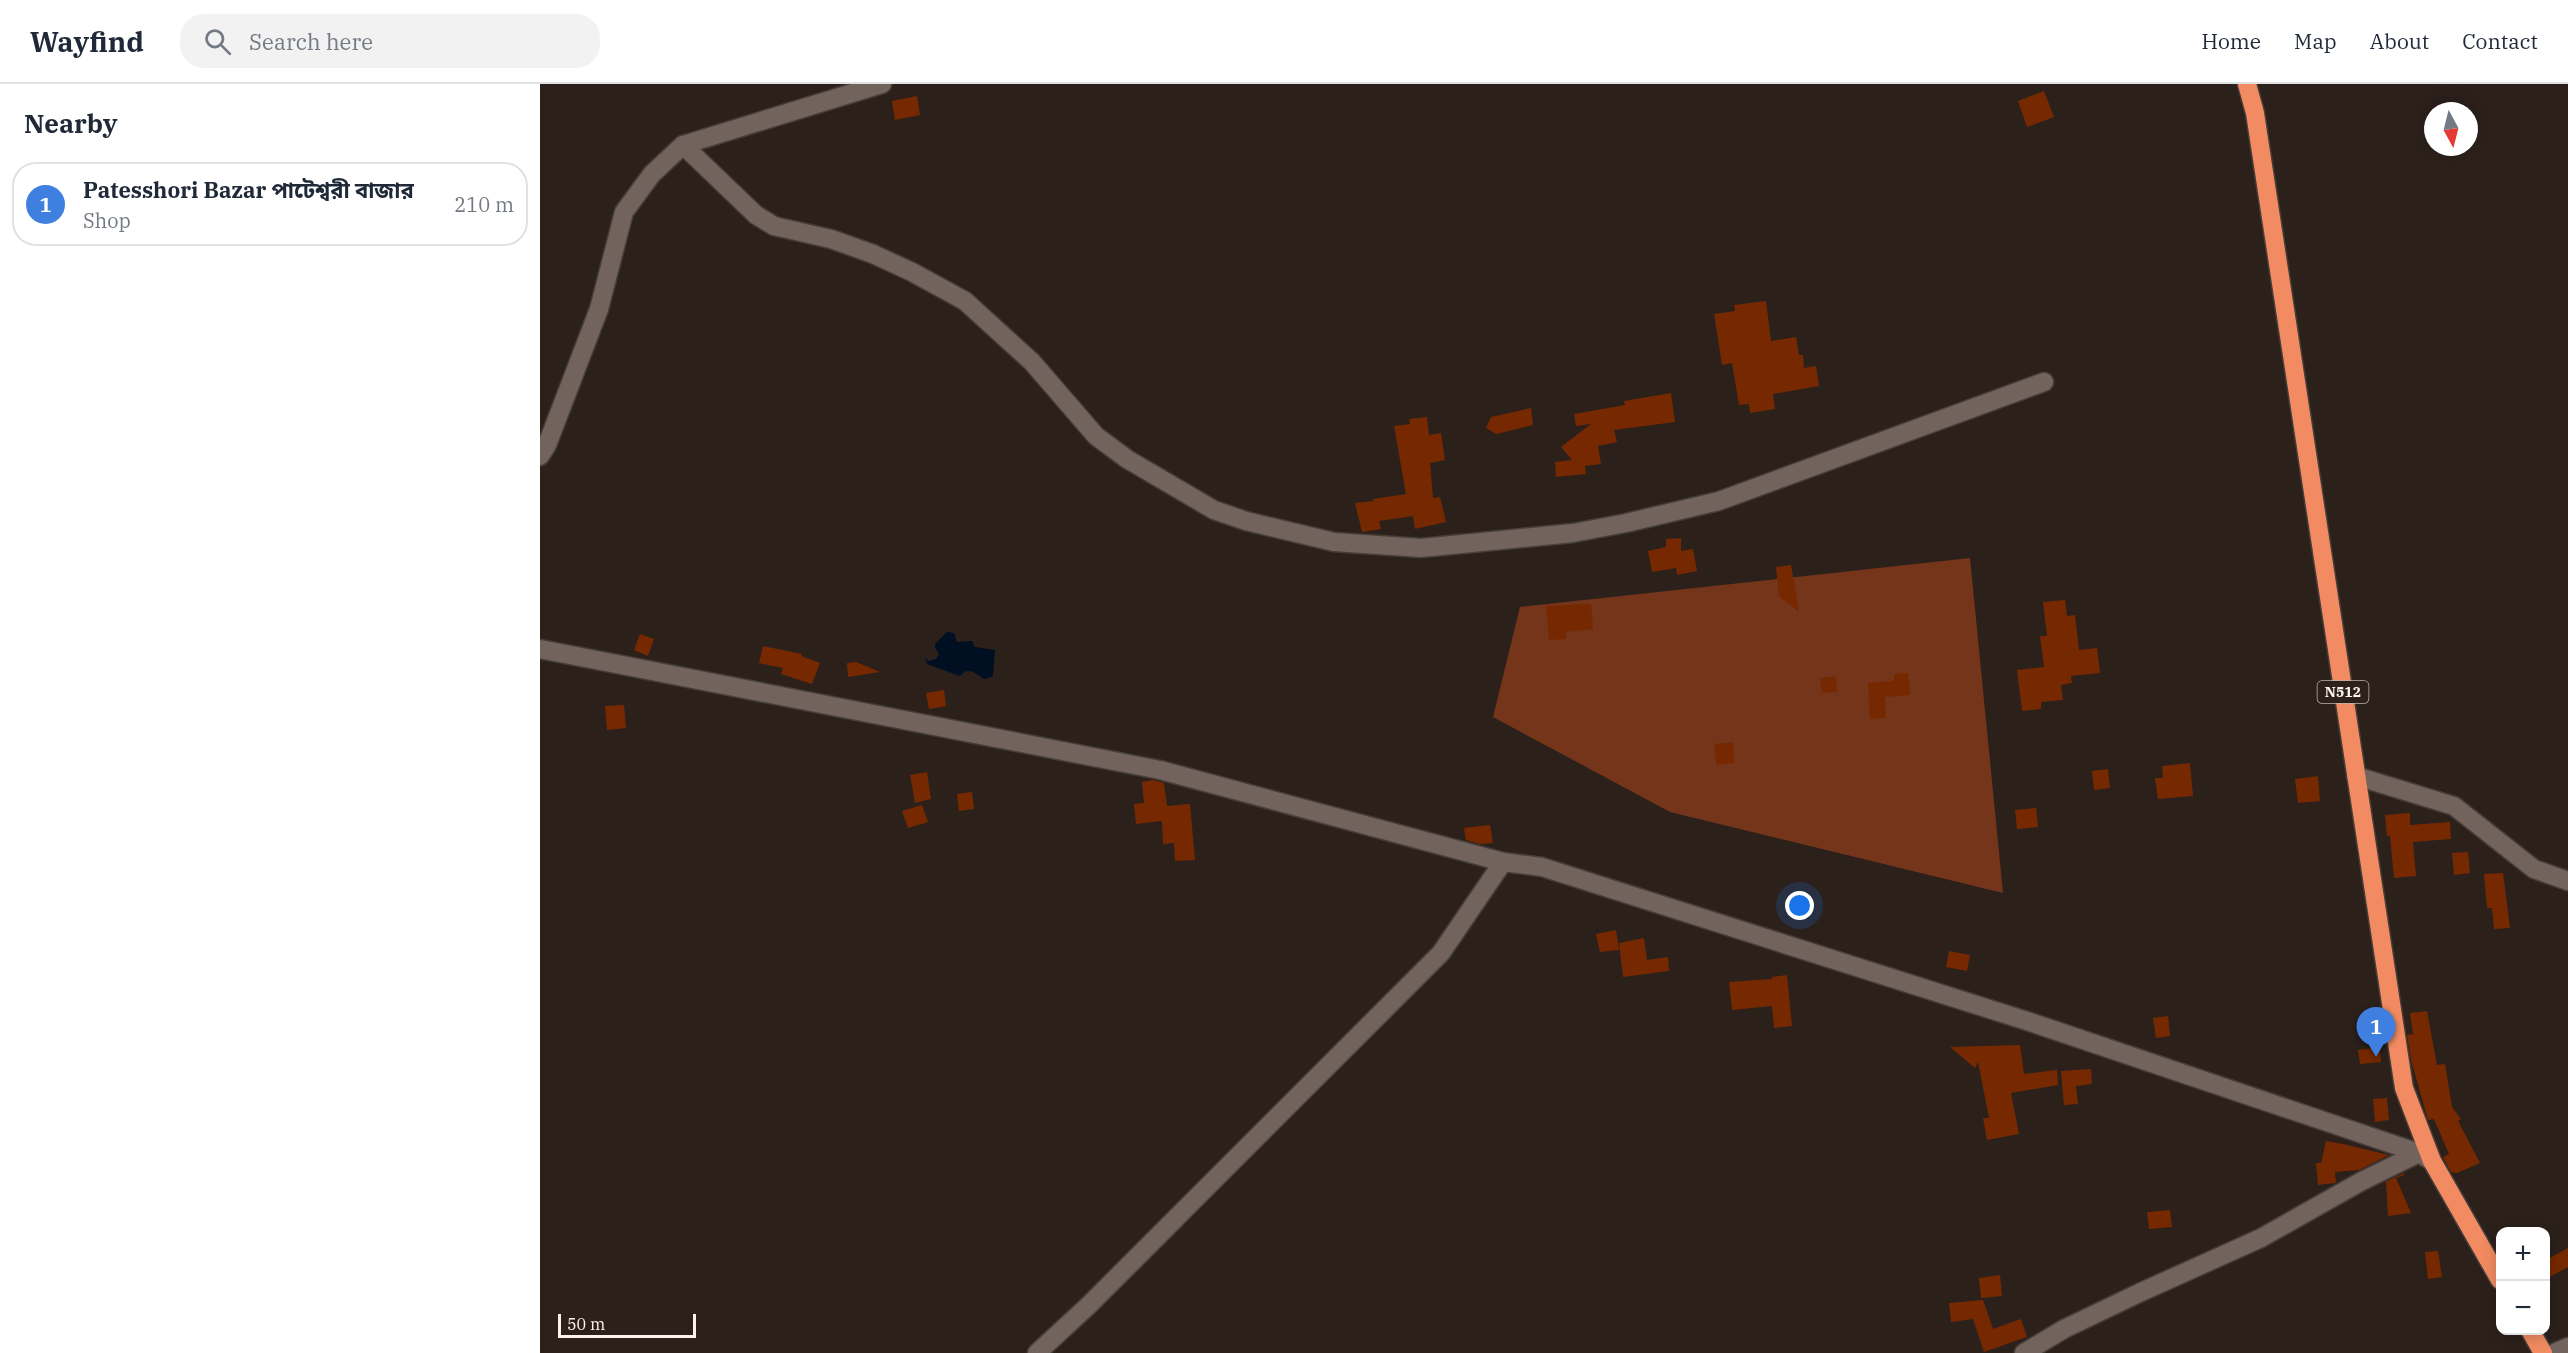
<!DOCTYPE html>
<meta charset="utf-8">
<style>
:root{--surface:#fff;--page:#f2f2f3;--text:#1f2937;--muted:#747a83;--line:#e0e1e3;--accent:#2563eb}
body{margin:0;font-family:"IBM Plex Serif","Noto Sans Bengali",serif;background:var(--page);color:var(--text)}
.controls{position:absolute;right:18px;bottom:18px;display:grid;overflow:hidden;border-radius:12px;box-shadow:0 3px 15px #0003}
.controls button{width:54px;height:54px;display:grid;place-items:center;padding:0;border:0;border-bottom:2px solid var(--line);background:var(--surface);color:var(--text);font:30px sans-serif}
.compass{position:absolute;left:1884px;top:18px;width:54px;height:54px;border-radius:50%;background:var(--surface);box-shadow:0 3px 15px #0003;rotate:173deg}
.scale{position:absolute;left:18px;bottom:15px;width:138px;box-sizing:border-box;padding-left:6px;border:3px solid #fcf3ef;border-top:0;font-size:16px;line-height:21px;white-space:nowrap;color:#fcf3ef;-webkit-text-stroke:4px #2c201b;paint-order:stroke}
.you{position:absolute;left:1260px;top:822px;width:21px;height:21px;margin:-15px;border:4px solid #fff;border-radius:50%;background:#1a73e8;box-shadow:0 0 0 9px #1a73e833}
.badge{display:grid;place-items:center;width:39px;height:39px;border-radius:50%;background:var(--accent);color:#fff;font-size:20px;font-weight:700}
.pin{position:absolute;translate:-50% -50px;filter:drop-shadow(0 2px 3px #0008)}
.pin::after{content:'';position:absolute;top:32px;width:21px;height:18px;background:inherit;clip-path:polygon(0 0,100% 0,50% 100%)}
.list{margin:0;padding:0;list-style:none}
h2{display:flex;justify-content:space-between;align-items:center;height:78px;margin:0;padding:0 24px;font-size:26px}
h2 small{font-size:20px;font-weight:400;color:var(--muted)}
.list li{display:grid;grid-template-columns:39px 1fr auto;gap:18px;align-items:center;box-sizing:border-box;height:84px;margin:0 12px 12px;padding:0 12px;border:2px solid var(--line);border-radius:24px}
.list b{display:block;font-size:22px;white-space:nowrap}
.list p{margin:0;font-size:20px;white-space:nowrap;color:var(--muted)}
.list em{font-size:20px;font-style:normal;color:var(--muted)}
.icon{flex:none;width:33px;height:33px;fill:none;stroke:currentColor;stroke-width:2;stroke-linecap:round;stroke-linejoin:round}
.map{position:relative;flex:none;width:2028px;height:1269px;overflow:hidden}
header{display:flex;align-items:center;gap:36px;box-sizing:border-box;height:84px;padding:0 30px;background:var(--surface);border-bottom:2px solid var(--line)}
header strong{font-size:28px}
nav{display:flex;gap:33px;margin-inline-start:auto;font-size:21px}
.search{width:420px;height:54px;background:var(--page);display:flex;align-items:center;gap:15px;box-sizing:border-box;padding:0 21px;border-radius:24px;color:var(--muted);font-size:22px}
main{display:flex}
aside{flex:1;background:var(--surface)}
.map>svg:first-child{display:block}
</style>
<header>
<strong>Wayfind</strong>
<div class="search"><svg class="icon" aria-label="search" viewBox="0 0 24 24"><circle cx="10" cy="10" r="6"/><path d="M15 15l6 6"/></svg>Search here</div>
<nav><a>Home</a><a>Map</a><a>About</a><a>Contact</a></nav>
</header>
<main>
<aside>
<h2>Nearby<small></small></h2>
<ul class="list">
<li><span class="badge" style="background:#3f7fe0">1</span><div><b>Patesshori Bazar পাটেশ্বরী বাজার</b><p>Shop</p></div><em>210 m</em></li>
</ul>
</aside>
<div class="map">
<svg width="2028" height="1269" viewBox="0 0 2028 1269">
<rect width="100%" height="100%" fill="#2c201b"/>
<polygon fill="#74351a" points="1430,474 1463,809 1130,728 953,633 980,523"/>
<path fill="#000f22" d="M407,548L414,549L417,558L432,557L435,563L455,566L453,592L445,595C435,591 430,581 420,592L387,580L385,573L388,577L396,575L399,570L395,564V560Z"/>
<g fill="#762900">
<polygon points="1504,7 1514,33 1487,43 1478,17"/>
<polygon points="377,12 380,31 355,36 352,17"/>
<polygon points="1226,217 1231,257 1256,253 1259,271 1263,271 1264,284 1276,282 1279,302 1233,310 1235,325 1210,329 1209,320 1199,321 1192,279 1182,281 1174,230 1195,227 1194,221"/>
<polygon points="1131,309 1135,338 1074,346 1077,358 1058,362 1061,380 1045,382 1046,390 1016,393 1015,378 1032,376 1021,363 1051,340 1036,342 1034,330 1085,321 1084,317"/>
<polygon points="991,324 993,341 956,350 946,344 951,333"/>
<polygon points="887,333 889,351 901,349 905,376 890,379 893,414 900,413 906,438 875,445 873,432 839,437 841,445 822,448 815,419 834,417 833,415 866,410 854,342 870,340 869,335"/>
<polygon points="1141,454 1141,467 1153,465 1157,487 1137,491 1136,484 1112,488 1108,467 1126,463 1126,455"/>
<polygon points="1251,481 1259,528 1239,512 1236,483"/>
<polygon points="1525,516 1527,532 1535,531 1539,566 1557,564 1560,589 1531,592 1532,599 1521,601 1523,616 1501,618 1501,625 1482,627 1477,586 1504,583 1500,552 1507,552 1503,518"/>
<polygon points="1051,520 1053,545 1026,548 1026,555 1009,556 1006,522"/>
<polygon points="100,550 114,555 108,572 94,566"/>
<polygon points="223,562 262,570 261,572 280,579 272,600 241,590 243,584 219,579"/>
<polygon points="316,578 340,588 308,593 307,579"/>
<polygon points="1368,589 1370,611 1345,613 1346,634 1330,635 1328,599 1354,597 1354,590"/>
<polygon points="1296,592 1297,608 1282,609 1280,594"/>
<polygon points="404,606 406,622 389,625 386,609"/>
<polygon points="84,621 86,644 67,646 65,622"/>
<polygon points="1193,658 1194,679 1176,681 1174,660"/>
<polygon points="1650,679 1653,712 1618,715 1615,694 1623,694 1622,682"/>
<polygon points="1568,685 1570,704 1554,706 1552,687"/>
<polygon points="387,688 391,715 375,719 370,691"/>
<polygon points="1778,692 1780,717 1758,719 1755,695"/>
<polygon points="613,696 624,699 627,722 650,720 655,776 635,777 634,759 623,760 622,737 596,740 594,720 604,719 602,698"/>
<polygon points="432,708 434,725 419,727 417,710"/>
<polygon points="382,721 388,738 368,744 362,727"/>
<polygon points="1496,724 1498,743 1477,745 1475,726"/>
<polygon points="1870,729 1870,741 1910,738 1911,755 1873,758 1876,792 1854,794 1850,752 1847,752 1845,731"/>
<polygon points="950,741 953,759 940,760 926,756 924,744"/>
<polygon points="1928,768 1930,789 1914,791 1912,769"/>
<polygon points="1963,789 1970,844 1954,845 1952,824 1947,824 1944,790"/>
<polygon points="1076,846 1079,866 1060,868 1056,850"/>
<polygon points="1104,854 1107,876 1128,873 1129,887 1083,893 1079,859"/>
<polygon points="1409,867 1430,871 1427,887 1406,883"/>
<polygon points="1247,891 1252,942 1234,944 1232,922 1192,926 1189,898 1232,895 1232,893"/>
<polygon points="1887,927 1897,981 1905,980 1912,1023 1921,1035 1918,1037 1940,1079 1917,1089 1911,1088 1903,1073 1909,1070 1894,1035 1888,1036 1871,976 1867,951 1873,950 1870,929"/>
<polygon points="1628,932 1630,952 1616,954 1613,934"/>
<polygon points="1480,961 1484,990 1517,986 1518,1001 1471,1009 1479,1050 1447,1056 1443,1034 1449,1034 1438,978 1435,984 1410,963"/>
<polygon points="1840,963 1841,978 1820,980 1818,966"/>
<polygon points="1551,985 1552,1000 1536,1002 1538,1020 1524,1021 1521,987"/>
<polygon points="1847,1014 1849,1036 1835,1038 1833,1015"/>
<polygon points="1786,1057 1803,1060 1849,1071 1819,1086 1795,1088 1796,1099 1778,1101 1776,1079 1781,1079"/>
<polygon points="1864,1089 1864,1091 1856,1094 1871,1129 1848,1132 1846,1098 1843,1099"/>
<polygon points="1630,1126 1632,1143 1609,1145 1607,1128"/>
<polygon points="2028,1164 2028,1183 2006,1195 2006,1176"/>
<polygon points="1898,1167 1902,1193 1888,1195 1885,1168"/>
<polygon points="1460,1191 1462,1212 1441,1214 1439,1194"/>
<polygon points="1443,1216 1453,1245 1481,1235 1487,1253 1444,1268 1433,1235 1411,1238 1409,1219"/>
</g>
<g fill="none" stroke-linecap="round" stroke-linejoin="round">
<g stroke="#473d39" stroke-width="21">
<g id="minor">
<polyline points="143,61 216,131 234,142 291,155 333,170 372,188 425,217 492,278 556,352 587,375 674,426 706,437 794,458 881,464 1033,449 1086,439 1179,417 1504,298"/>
<polyline points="0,372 7,361 59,225 84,128 112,90 143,61 342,0"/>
<polyline points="0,565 620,686 963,778 1002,783 1487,937 1879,1069 1892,1077"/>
<polyline points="1816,692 1914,722 1994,785 2028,797"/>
<polyline points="497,1269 549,1221 901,869 963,778"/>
<polyline points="1484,1269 1524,1245 1599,1209 1721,1154 1822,1097 1879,1069"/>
<polyline points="2014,1269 2028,1263"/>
</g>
</g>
<g stroke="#473d39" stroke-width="21">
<g id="highway">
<polyline points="1707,0 1715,29 1864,1004 1892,1077 1960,1196"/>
<polyline points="1990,1246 2003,1269"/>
</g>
</g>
<use href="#minor" stroke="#72635d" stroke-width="18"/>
<use href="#highway" stroke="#f28b62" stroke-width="18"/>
</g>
<g text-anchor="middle" stroke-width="6" stroke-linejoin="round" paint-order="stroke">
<rect fill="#2c201b" stroke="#beb4af" stroke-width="1.5" x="1777.5" y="597" width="51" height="22" rx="4.5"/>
<g font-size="14" font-weight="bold" fill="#fcf3ef">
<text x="1803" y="613">N512</text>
</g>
</g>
</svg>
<div class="controls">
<button>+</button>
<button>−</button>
</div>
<svg class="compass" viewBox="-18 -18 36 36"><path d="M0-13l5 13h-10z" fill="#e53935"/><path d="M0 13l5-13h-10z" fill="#747a83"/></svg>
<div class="scale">50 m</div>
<div class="you"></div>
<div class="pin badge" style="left:1836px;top:973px;background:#3f7fe0">1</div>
</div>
</main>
